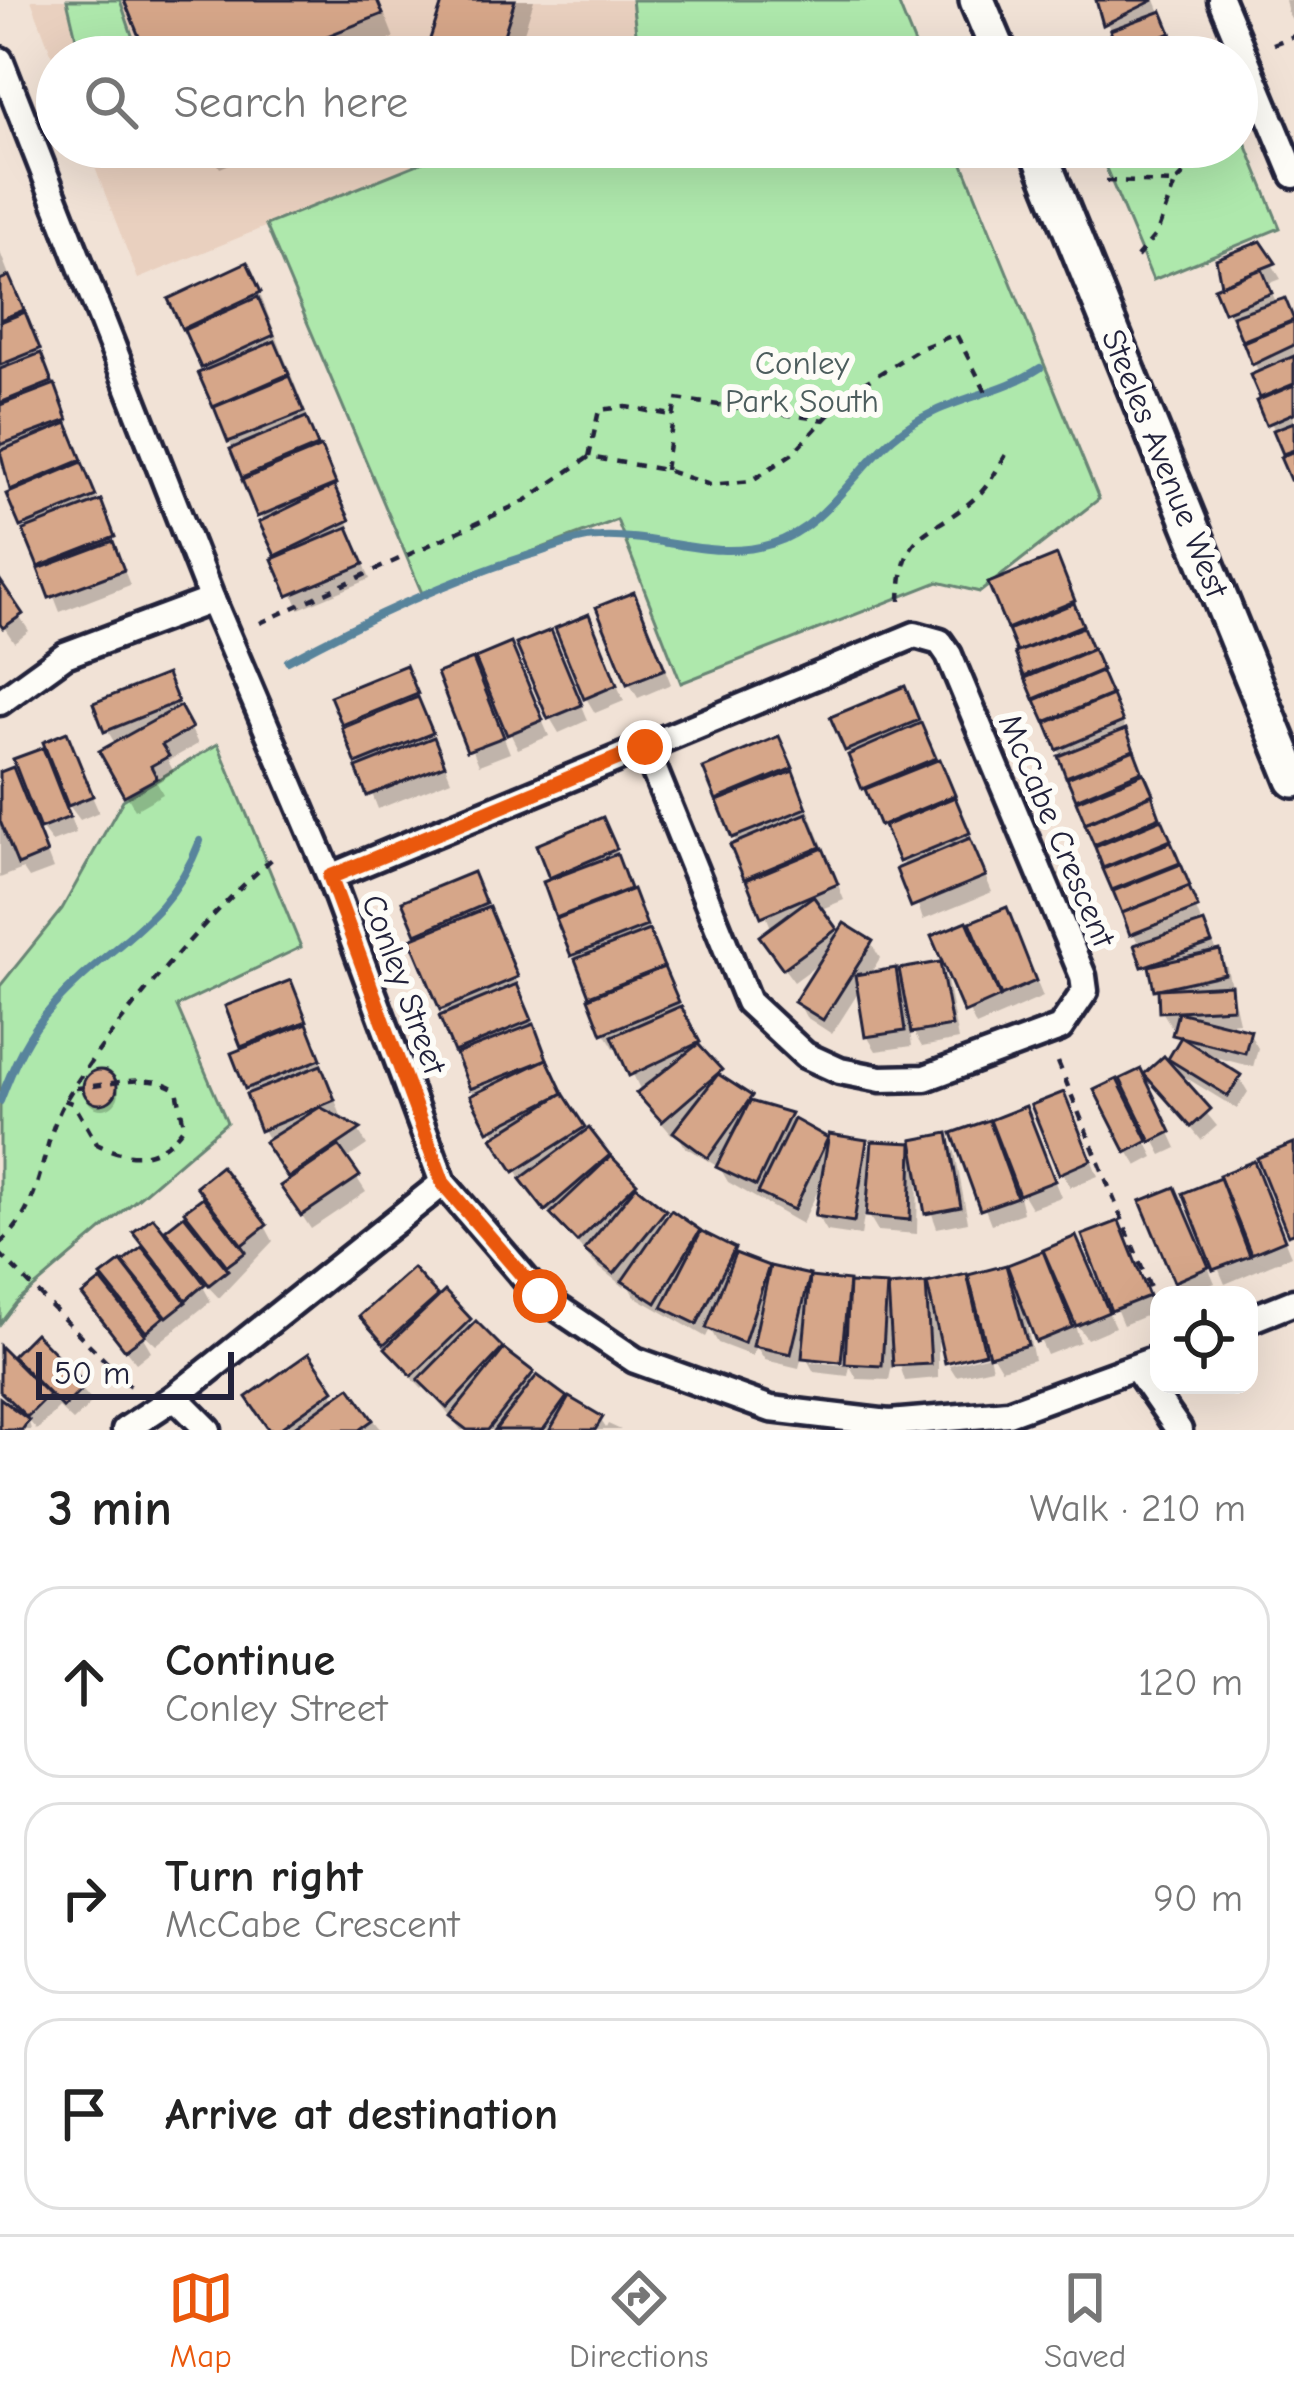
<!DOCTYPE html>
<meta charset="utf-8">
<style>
:root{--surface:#fff;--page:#f2f2f2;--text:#222;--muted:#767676;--line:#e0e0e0;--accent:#ea580c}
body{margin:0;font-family:"Comic Neue",sans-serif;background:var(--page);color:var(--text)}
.controls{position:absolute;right:36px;bottom:36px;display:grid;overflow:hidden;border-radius:24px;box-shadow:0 12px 48px #0002}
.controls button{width:108px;height:108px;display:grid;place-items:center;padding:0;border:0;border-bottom:3px solid var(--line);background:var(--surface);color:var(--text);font:60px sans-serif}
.scale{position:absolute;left:36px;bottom:30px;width:198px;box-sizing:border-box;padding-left:12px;border:6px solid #22223b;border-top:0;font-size:33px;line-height:42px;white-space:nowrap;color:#22223b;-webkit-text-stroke:9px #fdfcf7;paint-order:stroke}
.stop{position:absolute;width:36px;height:36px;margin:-27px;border:9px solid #ea580c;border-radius:50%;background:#fff}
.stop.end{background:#ea580c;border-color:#fff;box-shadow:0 3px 12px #0008}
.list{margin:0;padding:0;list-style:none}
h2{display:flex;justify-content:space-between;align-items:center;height:156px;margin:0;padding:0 48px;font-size:51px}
h2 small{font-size:39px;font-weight:400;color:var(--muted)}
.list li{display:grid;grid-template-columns:78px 1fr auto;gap:36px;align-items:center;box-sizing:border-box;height:192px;margin:0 24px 24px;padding:0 24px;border:3px solid var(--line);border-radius:36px}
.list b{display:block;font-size:45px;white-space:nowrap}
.list p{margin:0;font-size:39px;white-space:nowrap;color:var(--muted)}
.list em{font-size:39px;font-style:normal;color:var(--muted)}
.icon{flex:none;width:66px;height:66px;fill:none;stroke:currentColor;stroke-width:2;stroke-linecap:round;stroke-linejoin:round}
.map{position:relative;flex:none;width:1294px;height:1430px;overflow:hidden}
.search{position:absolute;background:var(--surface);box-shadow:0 12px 48px #0002;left:36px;right:36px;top:36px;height:132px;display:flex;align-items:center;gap:30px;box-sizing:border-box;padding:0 42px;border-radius:66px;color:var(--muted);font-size:45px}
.sheet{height:804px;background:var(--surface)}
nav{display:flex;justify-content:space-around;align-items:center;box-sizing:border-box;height:168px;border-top:3px solid var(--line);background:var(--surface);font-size:33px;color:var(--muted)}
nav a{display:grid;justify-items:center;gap:6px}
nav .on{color:var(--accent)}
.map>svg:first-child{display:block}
</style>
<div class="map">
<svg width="1294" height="1430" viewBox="0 0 1294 1430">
<rect width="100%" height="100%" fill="#f1e2d6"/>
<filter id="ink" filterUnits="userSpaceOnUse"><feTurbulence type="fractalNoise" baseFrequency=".00833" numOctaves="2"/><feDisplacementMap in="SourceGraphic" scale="24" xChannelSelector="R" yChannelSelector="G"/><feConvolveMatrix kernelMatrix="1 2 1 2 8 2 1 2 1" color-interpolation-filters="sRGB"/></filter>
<g filter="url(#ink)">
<g fill="#e9d0bf">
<polygon points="31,0 632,0 639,57 57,57 57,69"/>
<polygon points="87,147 460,147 138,279"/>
</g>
<g fill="#aee8ac" stroke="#688574" stroke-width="3">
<polygon points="67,0 120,0 137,50 121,57 88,57 76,38"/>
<polygon points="632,0 897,0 920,57 639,57"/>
<polygon points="1237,122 1280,228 1153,280 1103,161 1131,147 1237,147"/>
<polygon points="460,147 956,147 1099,499 980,592 938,582 681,683 617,520 422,593 266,225"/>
<polygon points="218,744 301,947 177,1006 227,1122 16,1303 0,1324 0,986 62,909 123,800"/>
</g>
<g fill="#0003" fill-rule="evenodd">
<polygon points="128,0 379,0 394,38 344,57 150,57"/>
<polygon points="446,0 534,0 516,57 428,57"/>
<polygon points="1097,0 1155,0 1178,57 1124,57"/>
<polygon points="1285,0 1294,0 1294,23 1288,13"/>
<polygon points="208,147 272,147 220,168"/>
<polygon points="1260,244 1281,279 1268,284 1277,304 1284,302 1294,320 1294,482 1254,377 1260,374 1227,311 1220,261"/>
<polygon points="0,252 130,585 60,612 0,459"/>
<polygon points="255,281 370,579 299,609 202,375 207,373 172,300"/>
<polygon points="1064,574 1202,924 1227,968 1239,1022 1219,1024 1249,1033 1258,1048 1253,1067 1207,1055 1239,1077 1248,1092 1237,1109 1180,1074 1172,1059 1181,1044 1178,1026 1171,1026 1162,1011 1161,988 1133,933 992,585"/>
<polygon points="0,585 29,631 14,642 0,621"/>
<polygon points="641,610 671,684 638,698 629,683"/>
<polygon points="588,618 624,701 595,713 586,698"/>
<polygon points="510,647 549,736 518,749 500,713 495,715 510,753 479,765 441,675"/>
<polygon points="558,648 588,720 559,733 550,718"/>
<polygon points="413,684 451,780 378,809 345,724"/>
<polygon points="174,693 198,744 168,761 174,772 157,783 163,794 135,810 103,752 116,745 107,730"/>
<polygon points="913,704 992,892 923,920 906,868 847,750"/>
<polygon points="70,747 99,812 80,820 62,796 76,833 52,842 33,817 53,869 29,878 23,869 0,878 0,775 12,771 27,798 17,761"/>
<polygon points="787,755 844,900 819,910 838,938 871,943 880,958 869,976 895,972 905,989 938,965 947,980 958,1040 922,1047 909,1024 912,1046 876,1051 867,1036 860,990 832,1034 806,1017 798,1002 824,960 794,982 771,951 772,930 707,770"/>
<polygon points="610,836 686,1021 726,1083 754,1105 789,1116 830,1147 865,1143 874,1158 910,1146 918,1159 946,1137 955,1152 968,1222 937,1228 918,1175 917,1234 878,1231 865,1209 861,1236 827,1231 818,1216 822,1182 802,1224 728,1182 720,1168 685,1147 676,1131 672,1135 649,1108 619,1045 614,1048 605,1033 547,884 555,881 540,847"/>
<path d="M480,890L568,1107L585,1134L589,1132L668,1220L672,1214L736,1256L809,1280L885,1288L892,1299L925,1287L933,1301L931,1285L1007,1268L1075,1240L1115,1327L1087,1339L1074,1321L1080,1342L1047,1355L1022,1300L1034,1360L1001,1369L992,1354L999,1347L948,1359L938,1318V1378L905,1381L895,1350L889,1380L857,1379L850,1366L848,1376L814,1372L803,1352L799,1368L765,1360L756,1346L752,1356L718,1343L710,1329L706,1337L634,1296L627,1283L624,1287L596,1265L525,1185L474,1097L457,1051L406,903ZM811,1356L856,1360L855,1366L811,1362Z"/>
<polygon points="965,925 979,948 1014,926 1043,997 976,1026 935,938"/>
<polygon points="298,998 341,1116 335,1118 359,1131 367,1145 345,1160 366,1192 311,1229 293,1202 293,1181 263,1130 248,1088 246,1050 229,1007"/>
<polygon points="1164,1061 1217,1126 1201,1140 1149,1076 1145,1078 1177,1148 1162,1155 1154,1140 1144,1079"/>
<circle cx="102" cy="1092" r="17"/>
<polygon points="1124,1098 1154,1157 1137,1166 1128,1151"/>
<polygon points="1025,1109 1061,1197 1031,1208 1016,1183 1023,1213 991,1224 956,1135"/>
<polygon points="1071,1110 1098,1176 1070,1187 1062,1172"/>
<polygon points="1253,1165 1291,1256 1225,1284 1187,1195"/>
<polygon points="207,1198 265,1226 273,1241 219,1298 196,1274 211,1301 156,1345 137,1327 151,1351 136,1363 95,1311 119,1301 105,1277 145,1248 137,1233 184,1256 169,1230"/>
<polygon points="1182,1206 1215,1283 1185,1295 1177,1280"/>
<polygon points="1086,1237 1126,1240 1155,1312 1123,1325"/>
<polygon points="413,1272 439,1301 473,1328 477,1325 536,1381 600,1419 606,1428 608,1424 621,1430 461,1430 425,1386 422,1389 397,1363 363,1317"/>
<polygon points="35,1337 93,1402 73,1421 59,1408 37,1430 29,1421 31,1430 0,1430 0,1402 13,1406 0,1394 0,1350 11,1361"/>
<polygon points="989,1355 992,1368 956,1376 949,1365"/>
<polygon points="308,1358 337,1400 350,1391 382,1430 271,1430"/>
</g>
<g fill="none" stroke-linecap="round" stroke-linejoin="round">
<g stroke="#58849c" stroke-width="8">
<path d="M288,661C367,618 444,582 530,555C552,549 576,537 600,537C658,534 714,562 771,544C825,528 853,472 893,438C940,397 994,398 1040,368"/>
<path d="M0,1101C14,1064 27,1034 54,1005C109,943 168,925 200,841"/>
</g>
</g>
<g fill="#d6a689" stroke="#22223b" stroke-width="3">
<polygon points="124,0 377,0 383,14 289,51 291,57 169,57 166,49 147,56"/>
<polygon points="443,0 515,0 497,57 424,57"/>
<polygon points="1096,0 1154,0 1103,25"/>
<polygon points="1162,11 1171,33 1120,55 1110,30"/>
<polygon points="1171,33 1176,57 1120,57 1119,56"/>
<polygon points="1261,241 1276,263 1221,285 1216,259"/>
<polygon points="247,262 261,292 182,329 168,299"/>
<polygon points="1262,269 1272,293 1224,312 1214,288"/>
<polygon points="9,276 24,310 0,320 0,280"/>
<polygon points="258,297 274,335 201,368 184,330"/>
<polygon points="1285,298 1294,320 1242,341 1232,316"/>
<polygon points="25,312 40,349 0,365 0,322"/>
<polygon points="1294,321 1294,345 1252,365 1243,342"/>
<polygon points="275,341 289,374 213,407 198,373"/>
<polygon points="41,353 52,382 0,403 0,369"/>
<polygon points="1294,356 1294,384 1260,398 1250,375"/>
<polygon points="289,376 304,412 228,442 214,407"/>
<polygon points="55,384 68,420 0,445 0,405"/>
<polygon points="1294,385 1294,413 1266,425 1256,401"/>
<polygon points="306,417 318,446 242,478 230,449"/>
<polygon points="1294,422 1294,450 1283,454 1273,430"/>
<polygon points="67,423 82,460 10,490 0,451"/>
<polygon points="321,447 336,484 257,517 242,480"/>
<polygon points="1294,451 1294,478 1290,480 1280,457"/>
<polygon points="82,462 96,496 20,527 6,494"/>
<polygon points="334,486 350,520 275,556 259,522"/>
<polygon points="101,500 115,537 38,567 23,530"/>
<polygon points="348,527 364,564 288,596 272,559"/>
<polygon points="113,541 124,570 49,598 38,569"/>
<polygon points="1057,555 1075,601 1007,629 988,583"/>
<polygon points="0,580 23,614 3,628 0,624"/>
<polygon points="634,592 665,669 627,684 596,607"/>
<polygon points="1074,603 1083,625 1017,652 1008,630"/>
<polygon points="589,614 617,685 584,699 555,628"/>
<polygon points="1083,627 1092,649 1024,676 1015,653"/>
<polygon points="551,630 582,705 548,719 516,644"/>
<polygon points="511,643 543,720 507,735 475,658"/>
<polygon points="1093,649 1102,670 1034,699 1025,678"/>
<polygon points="473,659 504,737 467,751 437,673"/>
<polygon points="406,665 418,694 342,725 330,696"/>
<polygon points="1101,672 1111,695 1045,722 1035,700"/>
<polygon points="167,674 178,702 104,732 93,703"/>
<polygon points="905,686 919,720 845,751 830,717"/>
<polygon points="1112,695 1123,722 1057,750 1046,723"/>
<polygon points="418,697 433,733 356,764 342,728"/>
<polygon points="180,706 192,728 162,745 169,756 151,766 157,778 124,796 99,751"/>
<polygon points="921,723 936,758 862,789 848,755"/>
<polygon points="1126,729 1134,750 1066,777 1058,756"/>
<polygon points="67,732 93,796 68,806 43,742"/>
<polygon points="779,736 793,768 716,800 703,768"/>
<polygon points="434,737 445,765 367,796 356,768"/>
<polygon points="43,748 70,817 40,829 13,759"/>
<polygon points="1134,750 1142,771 1076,799 1067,778"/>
<polygon points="940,759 955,795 880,826 865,789"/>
<polygon points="13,767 47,853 18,865 0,821 0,772"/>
<polygon points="793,771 807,808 732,838 717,801"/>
<polygon points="1144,773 1153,794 1085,823 1076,801"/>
<polygon points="1152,795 1160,817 1094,845 1085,824"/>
<polygon points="955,797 970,833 899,862 884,826"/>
<polygon points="807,813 821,847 744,879 730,845"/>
<polygon points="603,817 617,849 549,878 536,845"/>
<polygon points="1162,819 1171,840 1103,868 1095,847"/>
<polygon points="970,838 986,876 911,907 896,869"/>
<polygon points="1171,842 1180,863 1112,890 1103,869"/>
<polygon points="823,848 838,884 761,917 746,880"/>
<polygon points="617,854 630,889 556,918 543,882"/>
<polygon points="1181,864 1190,886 1122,913 1113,891"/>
<polygon points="473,872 486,904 416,934 402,901"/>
<polygon points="1189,887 1198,908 1130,935 1122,913"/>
<polygon points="633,889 647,926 571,956 556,919"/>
<polygon points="813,896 837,929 783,969 759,936"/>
<polygon points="489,907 518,977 440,1010 410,939"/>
<polygon points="1007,907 1036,981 1001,996 970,922"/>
<polygon points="967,921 1000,997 964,1013 931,936"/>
<polygon points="1204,922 1212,943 1142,967 1134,945"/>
<polygon points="844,923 873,941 823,1020 794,1002"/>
<polygon points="649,930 664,967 589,996 575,959"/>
<polygon points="1220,950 1225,974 1154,990 1149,966"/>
<polygon points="940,962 952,1026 911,1033 899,969"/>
<polygon points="664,967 679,1002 602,1034 588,998"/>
<polygon points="896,968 905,1031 865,1037 855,975"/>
<polygon points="291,980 307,1021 241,1047 225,1006"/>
<polygon points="517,984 532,1020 454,1052 439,1016"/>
<polygon points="1231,985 1233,1008 1159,1012 1158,989"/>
<polygon points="681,1006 700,1042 629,1076 612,1036"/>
<polygon points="1178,1012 1251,1030 1245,1053 1172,1035"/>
<polygon points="307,1023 321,1059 245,1089 231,1053"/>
<polygon points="534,1024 547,1059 470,1089 456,1054"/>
<polygon points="1181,1037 1241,1075 1228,1096 1168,1059"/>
<polygon points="698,1044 722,1070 662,1122 636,1093"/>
<polygon points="1164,1056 1211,1109 1191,1127 1144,1074"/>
<polygon points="547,1059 563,1093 488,1131 470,1096"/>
<polygon points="321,1065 335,1100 260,1131 246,1094"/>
<polygon points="1141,1069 1171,1132 1151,1142 1120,1079"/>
<circle cx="100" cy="1087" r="17"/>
<polygon points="718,1074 752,1096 708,1158 673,1132"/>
<polygon points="1117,1079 1148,1141 1126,1153 1094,1090"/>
<polygon points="1064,1092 1091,1160 1059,1174 1031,1105"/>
<polygon points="563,1093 585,1127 514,1172 492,1138"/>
<polygon points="750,1101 791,1113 756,1186 716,1167"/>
<polygon points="1026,1106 1055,1181 1019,1195 990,1120"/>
<polygon points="320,1107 361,1129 288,1178 264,1142"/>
<polygon points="794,1119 828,1138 794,1210 758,1193"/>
<polygon points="989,1120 1017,1197 980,1210 952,1133"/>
<polygon points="589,1128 610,1155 545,1211 520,1179"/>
<polygon points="948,1133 961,1207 925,1214 912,1140"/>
<polygon points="829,1134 867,1140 854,1222 815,1216"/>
<polygon points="872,1141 912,1143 910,1220 866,1216"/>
<polygon points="1294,1143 1294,1233 1288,1235 1257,1158"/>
<polygon points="339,1146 360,1176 301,1216 280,1186"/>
<polygon points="611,1156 637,1183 577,1242 550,1214"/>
<polygon points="1254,1161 1285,1240 1251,1254 1219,1175"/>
<polygon points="221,1166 267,1225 242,1245 196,1186"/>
<polygon points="1220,1178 1250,1256 1213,1270 1183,1193"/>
<polygon points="636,1186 666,1210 614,1274 584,1250"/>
<polygon points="1175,1187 1209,1267 1174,1282 1140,1201"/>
<polygon points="203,1197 246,1252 227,1266 184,1211"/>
<polygon points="671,1210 700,1230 656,1303 622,1281"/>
<polygon points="184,1215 228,1270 209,1285 165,1230"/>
<polygon points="153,1217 205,1284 186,1300 133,1232"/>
<polygon points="1119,1221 1149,1296 1111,1311 1082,1235"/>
<polygon points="701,1231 735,1248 697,1324 662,1307"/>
<polygon points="1076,1236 1109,1312 1076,1326 1043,1250"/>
<polygon points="142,1247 186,1302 167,1317 123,1262"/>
<polygon points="1043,1251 1073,1327 1036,1342 1007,1265"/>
<polygon points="735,1253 769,1266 744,1343 706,1328"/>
<polygon points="121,1261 164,1317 146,1332 101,1276"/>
<polygon points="1006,1265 1028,1345 989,1356 968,1275"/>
<polygon points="770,1266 810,1275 791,1354 753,1346"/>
<polygon points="413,1268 438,1296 384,1344 359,1316"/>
<polygon points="967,1274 985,1353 945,1363 927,1283"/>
<polygon points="810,1277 849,1281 841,1362 802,1358"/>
<polygon points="101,1280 145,1335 125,1350 82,1295"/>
<polygon points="849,1283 887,1285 882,1366 845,1364"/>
<polygon points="926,1283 931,1364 893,1366 888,1286"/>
<polygon points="445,1291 471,1319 412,1376 385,1348"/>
<polygon points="476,1321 503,1348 447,1408 418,1380"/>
<polygon points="35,1333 86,1385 63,1408 12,1356"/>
<polygon points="0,1346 49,1395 27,1417 0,1391"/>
<polygon points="504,1349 534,1372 488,1430 467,1430 450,1417"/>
<polygon points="309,1353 334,1390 278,1430 269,1430 246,1397"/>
<polygon points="537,1375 567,1397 543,1430 495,1430"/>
<polygon points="350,1387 373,1420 359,1430 290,1430"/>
<polygon points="569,1397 603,1417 595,1430 550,1430"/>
<polygon points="0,1398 29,1420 22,1430 0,1430"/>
</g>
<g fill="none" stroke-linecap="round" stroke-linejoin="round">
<g stroke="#22223b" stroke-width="33">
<g id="minor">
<polyline points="1221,0 1294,175"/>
<polyline points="0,60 212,600 330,877 443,1183 540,1296 635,1360 771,1409 889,1423 1008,1413 1159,1358"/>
<polygon points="915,635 940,642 949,655 1083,976 1085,991 1060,1028 925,1078 881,1079 840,1071 805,1055 748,1002 645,747"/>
<polyline points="0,702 65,655 212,600"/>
<polyline points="330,877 645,747"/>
<polyline points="1249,1320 1294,1302"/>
<polyline points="1136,1368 1179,1430"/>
<polyline points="125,1430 175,1397"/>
<polyline points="208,1430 175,1397 443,1183"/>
</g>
</g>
<g stroke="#22223b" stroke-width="42">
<g id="secondary">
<polyline points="977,0 1001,57"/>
<polyline points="1037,147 1294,780"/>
</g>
</g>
<g stroke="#22223b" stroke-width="4.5" stroke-dasharray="9 9" stroke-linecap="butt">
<polyline points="1273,44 1294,36"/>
<polyline points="1237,124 1240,121"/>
<polyline points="1106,181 1175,183 1211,147"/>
<polyline points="1137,257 1157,233 1175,183"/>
<polyline points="589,457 599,410 626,407 671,415"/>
<polyline points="665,470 676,399 825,420"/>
<path d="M900,601C902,525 929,539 975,498C989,487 999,465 1009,450"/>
<polyline points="260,623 525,501 589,457 665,470 710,485 751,481 793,453 850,392 919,349 956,334 989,398"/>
<polyline points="1058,1062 1159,1310"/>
<path d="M64,1100L74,1104L97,1144C132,1162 160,1160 184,1126L177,1090C150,1071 108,1086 76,1088"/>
<path d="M0,1243C47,1205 38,1143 68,1096C114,1022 206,916 272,859"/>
<polyline points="0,1254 130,1386"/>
</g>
<use href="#minor" stroke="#fdfcf7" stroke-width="24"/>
<use href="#secondary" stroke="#fdfcf7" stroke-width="33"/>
</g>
</g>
<g fill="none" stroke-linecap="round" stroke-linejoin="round" filter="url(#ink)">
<polyline stroke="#ea580c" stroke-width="15" points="540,1296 443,1183 330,877 645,747"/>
</g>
<g text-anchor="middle" stroke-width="12" stroke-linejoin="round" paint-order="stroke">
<g font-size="33" fill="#4c5d5d" stroke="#fdfcf7">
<text x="802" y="374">Conley<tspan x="802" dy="38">Park South</tspan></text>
</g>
<g font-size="33" fill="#22223b" stroke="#fdfcf7">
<text transform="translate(1166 463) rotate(68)" y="12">Steeles Avenue West</text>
<text transform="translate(1058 830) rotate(67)" y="12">McCabe Crescent</text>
<text transform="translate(405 984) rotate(70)" y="12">Conley Street</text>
</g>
</g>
</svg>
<div class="controls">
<button><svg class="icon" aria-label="locate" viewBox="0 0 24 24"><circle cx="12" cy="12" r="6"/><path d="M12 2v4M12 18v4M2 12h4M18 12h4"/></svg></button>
</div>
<div class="scale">50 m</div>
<div class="stop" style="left:540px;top:1296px"></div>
<div class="stop end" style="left:645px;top:747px"></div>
<div class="search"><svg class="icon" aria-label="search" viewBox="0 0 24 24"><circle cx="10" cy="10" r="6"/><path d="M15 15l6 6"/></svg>Search here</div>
</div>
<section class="sheet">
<h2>3 min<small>Walk · 210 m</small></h2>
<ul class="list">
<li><svg class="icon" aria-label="ahead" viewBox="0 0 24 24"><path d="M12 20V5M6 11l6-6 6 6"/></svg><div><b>Continue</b><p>Conley Street</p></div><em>120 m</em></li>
<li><svg class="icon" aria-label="right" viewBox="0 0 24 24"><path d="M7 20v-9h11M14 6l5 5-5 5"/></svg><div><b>Turn right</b><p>McCabe Crescent</p></div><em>90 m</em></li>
<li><svg class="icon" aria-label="arrive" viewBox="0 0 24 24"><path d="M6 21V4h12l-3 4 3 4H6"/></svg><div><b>Arrive at destination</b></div></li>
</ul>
</section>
<nav>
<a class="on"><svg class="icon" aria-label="map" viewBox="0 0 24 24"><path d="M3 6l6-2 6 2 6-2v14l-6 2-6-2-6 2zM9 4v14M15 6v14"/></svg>Map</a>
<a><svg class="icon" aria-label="directions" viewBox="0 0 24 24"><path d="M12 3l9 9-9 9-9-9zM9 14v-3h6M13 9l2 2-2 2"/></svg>Directions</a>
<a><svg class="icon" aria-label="saved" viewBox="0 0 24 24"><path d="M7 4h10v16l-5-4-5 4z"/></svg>Saved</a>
</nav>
